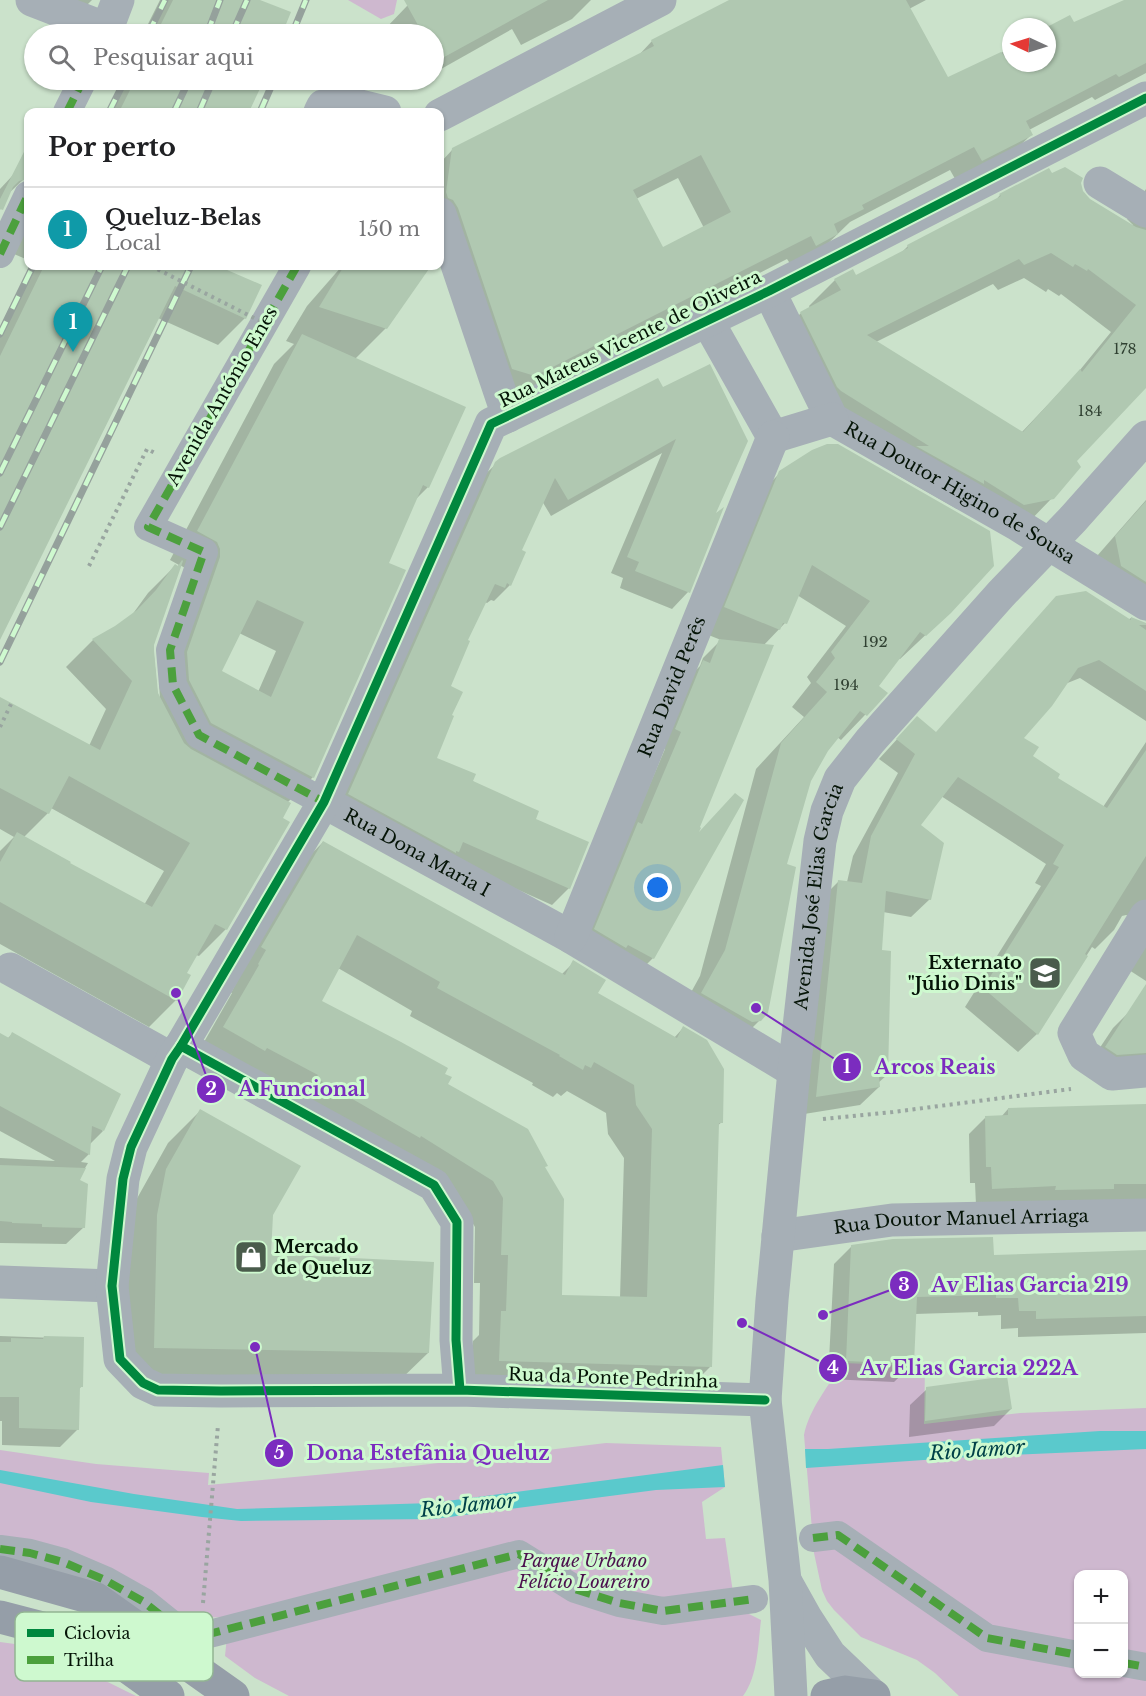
<!DOCTYPE html>
<html lang="pt">
<meta charset="utf-8">
<style>
:root{--surface:#fff;--page:#f6f6f6;--text:#202124;--muted:#757577;--line:#e0e0e0;--accent:#4a5c4c}
body{margin:0;font-family:"Libre Baskerville",serif;background:var(--page);color:var(--text)}
.controls{position:absolute;right:18px;bottom:18px;display:grid;overflow:hidden;border-radius:12px;box-shadow:0 2px 4px #0004}
.controls button{width:54px;height:54px;display:grid;place-items:center;padding:0;border:0;border-bottom:2px solid var(--line);background:var(--surface);color:var(--text);font:30px sans-serif}
.compass{position:absolute;left:1002px;top:18px;width:54px;height:54px;border-radius:50%;background:var(--surface);box-shadow:0 2px 4px #0004;rotate:274deg}
.you{position:absolute;left:658px;top:888px;width:21px;height:21px;margin:-15px;border:4px solid #fff;border-radius:50%;background:#1a73e8;box-shadow:0 0 0 9px #1a73e833}
.badge{display:grid;place-items:center;width:39px;height:39px;border-radius:50%;background:var(--accent);color:#fff;font-size:20px;font-weight:700}
.pin{position:absolute;translate:-50% -50px;filter:drop-shadow(0 2px 3px #0008)}
.pin::after{content:'';position:absolute;top:32px;width:21px;height:18px;background:inherit;clip-path:polygon(0 0,100% 0,50% 100%)}
.list{margin:0;padding:0;list-style:none}
h2{display:flex;justify-content:space-between;align-items:center;height:78px;margin:0;padding:0 24px;font-size:26px}
h2 small{font-size:20px;font-weight:400;color:var(--muted)}
.list li{display:grid;grid-template-columns:39px 1fr auto;gap:18px;align-items:center;box-sizing:border-box;height:84px;padding:0 24px;border-top:2px solid var(--line)}
.list b{display:block;font-size:22px;white-space:nowrap}
.list p{margin:0;font-size:20px;white-space:nowrap;color:var(--muted)}
.list em{font-size:20px;font-style:normal;color:var(--muted)}
.icon{flex:none;width:33px;height:33px;fill:none;stroke:currentColor;stroke-width:2;stroke-linecap:round;stroke-linejoin:round}
.map{position:relative;flex:none;width:1146px;height:1696px;overflow:hidden}
.search{position:absolute;background:var(--surface);box-shadow:0 2px 4px #0004;left:24px;top:24px;width:420px;height:66px;display:flex;align-items:center;gap:15px;box-sizing:border-box;padding:0 21px;border-radius:33px;color:var(--muted);font-size:22px}
.panel{position:absolute;background:var(--surface);box-shadow:0 2px 4px #0004;left:24px;top:108px;width:420px;height:162px;border-radius:12px}
.map>svg:first-child{display:block}
</style>
<div class="map">
<svg width="1146" height="1696" viewBox="0 0 1146 1696">
<rect width="100%" height="100%" fill="#cbe2cb"/>
<g fill="#ceb8cf" fill-rule="evenodd">
<polygon points="348,0 397,0 394,14 381,19"/>
<path d="M842,1363L925,1366L924,1424L1020,1413L1146,1408V1696H959L935,1673L917,1660L861,1637L834,1610L827,1601L822,1590L814,1553L804,1435C809,1409 829,1386 842,1363ZM1078,1574H1124V1674H1078Z"/>
<path d="M606,1443L721,1447L725,1487L702,1502L706,1539L725,1538L736,1613L745,1612L761,1620C758,1645 758,1676 743,1696H289L255,1678L225,1656L229,1617L195,1618L182,1617L0,1539V1450L96,1464L209,1473L208,1485L413,1466Z"/>
<polygon points="0,1642 37,1647 136,1696 0,1696"/>
</g>
<g fill="#5ac9cc">
<polygon points="1100,1431 1146,1431 1146,1449 968,1457 806,1468 805,1449 828,1449"/>
<polygon points="723,1465 725,1487 656,1490 434,1519 241,1521 202,1517 91,1502 0,1483 0,1470 134,1494 237,1509 432,1503"/>
</g>
<g fill="#0003" fill-rule="evenodd">
<polygon points="48,0 92,0 80,12"/>
<polygon points="160,0 256,0 289,13 280,34 143,34"/>
<polygon points="419,0 591,0 572,19 521,45 512,29 434,73 434,34 385,34 383,31 407,6"/>
<path d="M733,0H926L909,9L947,79L1011,48V63H1047V29L1073,24L1127,0H1146V73L1095,100L1092,97L1029,130L1031,135L1007,158L958,184L950,170L850,222L813,258L793,268L787,259L511,399L440,246V163L453,149L638,56L652,41ZM678,178L704,228L662,249L636,199Z"/>
<polygon points="122,80 262,80 248,112 106,112"/>
<polygon points="410,80 421,80 413,84"/>
<polygon points="13,175 23,180 9,193 0,210 0,189"/>
<path d="M1051,175L1080,183L1082,192L1089,200L1132,226L1133,225L1127,219L1146,189V385L1075,461L1052,498L1026,525L959,507L957,509L892,472L896,468L775,339L801,313L810,308L809,306L835,280L855,278L900,254L908,246L995,201L1000,195ZM1024,278L1046,292L1048,289L1059,296L1061,294L1111,332L1075,376L1021,433L876,342L993,284L998,290Z"/>
<polygon points="28,202 28,260 7,251"/>
<polygon points="31,266 215,266 260,286 245,318 218,345 158,318 0,637 0,329"/>
<path d="M342,266H430L386,328L355,359L428,487L415,500L387,564L313,777L287,803L226,929L199,956L196,955L185,973L176,1000L149,1027L0,944V851L14,837L0,829V699L89,746L106,709L66,667L93,640L116,627L132,615L148,593L175,566L177,567L179,565L170,560L274,364L294,344L286,341L307,306ZM180,565L188,570L159,682L160,699H158L153,645ZM239,633L276,651L258,692L220,671ZM51,808L164,871L144,905L68,864L24,837L48,813Z"/>
<polygon points="657,380 713,517 721,511 688,592 672,609 620,588 623,578 611,573 662,453 551,516 542,501 520,551 510,585 494,601 491,600 487,603 485,602 466,641 449,687 450,716 435,758 534,819 569,888 552,905 449,859 333,811 478,481 496,464"/>
<polygon points="780,473 950,612 900,659 898,658 877,686 886,693 841,740 837,737 827,750 810,781 785,865 760,1020 735,1045 677,1018 700,976 756,769 804,717 792,707 811,683 807,677 846,626 797,595 785,623 763,646 696,835 742,801 653,958 636,975 579,946 630,831 665,749 659,746 687,679 700,666 703,658 721,640 701,632 755,498"/>
<polygon points="1146,500 1146,622 1144,613 1097,556"/>
<polygon points="1131,618 1146,625 1146,721 1080,678 1065,684 1021,738 1031,757 1056,778 1103,807 1146,742 1146,933 1138,919 1126,915 1122,916 1114,930 1095,949 1092,947 1037,1034 1018,1052 965,1007 1041,886 1035,883 1046,864 941,796 919,826 930,899 911,917 883,912 880,952 887,1075 878,1083 879,1087 860,1105 798,1115 820,900 839,881 847,882 853,856 898,773 879,759 899,737 930,737"/>
<path d="M323,842L561,975L574,962L596,994L674,1038L683,1028L722,1122L717,1126L710,1367L682,1395L471,1389L473,1341L479,1335L480,1283H474L475,1227L465,1210L196,1056L232,993H231L295,871ZM338,968L412,1011L410,1016L533,1083L532,1085L553,1097L557,1093L561,1096L567,1091L606,1113L608,1134L624,1158L620,1298L560,1297L446,1085L443,1074L320,1002Z"/>
<polygon points="1146,938 1146,981 1129,970"/>
<polygon points="1129,1012 1146,1022 1146,1080 1089,1064 1113,1028"/>
<polygon points="12,1034 103,1131 90,1144 89,1154 81,1162 88,1163 78,1180 84,1227 66,1244 0,1243 0,1158 55,1161 0,1131 0,1035 7,1039"/>
<polygon points="1146,1106 1146,1204 976,1205 975,1183 970,1183 969,1134 985,1118 1001,1117 1008,1109"/>
<polygon points="200,1111 272,1215 269,1256 428,1353 396,1384 123,1379 126,1248 135,1202 168,1143"/>
<polygon points="852,1246 993,1256 1146,1252 1146,1333 1018,1337 1018,1328 1001,1329 1001,1315 978,1316 978,1312 915,1314 913,1364 894,1382 828,1379 834,1264"/>
<polygon points="0,1336 83,1339 81,1387 78,1390 78,1429 60,1447 2,1445 2,1421 0,1421"/>
<polygon points="927,1389 1011,1409 994,1426 909,1437 910,1405"/>
</g>
<g fill="#b0c8b1" fill-rule="evenodd">
<polygon points="173,0 260,0 291,12 282,34 156,34"/>
<polygon points="404,0 548,0 437,61 434,54 434,34 423,34"/>
<path d="M729,0H906L948,77L1001,52L1005,57L1011,54V63H1047V27L1070,15L1074,22L1124,0H1146V63L1119,77L1116,74L1026,121L1033,135L982,161L974,147L862,205L864,209L834,224L838,234L816,246L811,236L535,376L512,369L458,208L453,200L448,198L446,192L452,148L654,46L651,40ZM701,155L731,212L663,247L633,190Z"/>
<polygon points="135,80 264,80 249,112 119,112"/>
<polygon points="28,144 28,179 19,181 13,187 3,210 0,209 0,199"/>
<path d="M1065,167L1083,178L1081,183L1083,191L1090,199L1136,227L1146,230V388L1077,461L1081,467L1054,499L1024,505L984,480V484L916,446H929L841,391L837,387L800,312L841,290L834,279L853,269L856,275L908,248L907,245L1001,196L999,194L1049,168L1052,173ZM1051,253L1073,267L1075,264L1087,271L1088,269L1136,305L1082,372L1080,369L1023,432L867,335L1019,259L1024,265Z"/>
<polygon points="44,266 218,266 262,285 246,319 175,286 0,640 0,356"/>
<polygon points="344,266 431,266 387,329 319,307"/>
<path d="M302,334L466,407L429,488L423,485L389,563L406,570L314,778L211,723L189,680L187,652L220,557V549L217,542L197,531ZM257,600L304,622L271,697L222,671Z"/>
<polygon points="710,364 748,441 716,513 724,507 690,593 635,571 639,562 627,557 676,439 568,500 555,478 522,550 526,552 511,586 507,583 505,588 495,584 468,640 470,641 451,686 463,692 452,715 454,716 437,758 476,774 473,781 539,811 536,819 589,842 570,889 463,842 459,852 456,851 456,853 348,794 495,462 500,458 658,378 663,387"/>
<polygon points="827,444 838,444 990,531 994,566 951,613 926,636 920,632 879,686 888,693 867,716 860,711 828,751 811,781 787,864 796,867 768,1013 761,1021 752,1022 701,993 725,950 781,743 827,692 816,682 835,658 831,652 870,601 812,565 787,624 783,623 780,630 724,607 779,471 812,450"/>
<polygon points="1146,501 1146,582 1121,566 1115,536"/>
<polygon points="182,560 183,561 154,645 154,651 158,693 184,743 191,749 291,803 283,818 290,822 227,930 215,924 187,973 191,975 177,1001 0,902 0,862 17,832 71,862 70,863 152,907 190,843 69,776 49,814 0,788 0,697 100,750 132,681 92,639 115,626 137,610 156,590 175,564 178,566"/>
<polygon points="1086,591 1131,620 1131,617 1146,623 1146,625 1139,625 1146,630 1146,691 1099,660 1078,668 1052,706 1024,738 1039,747 1033,756 1060,774 1058,778 1107,808 1146,750 1146,856 1085,954 1088,956 1038,1035 983,988 1059,867 1053,864 1064,845 958,777 921,825 944,843 931,900 886,891 882,950 891,951 888,1075 879,1076 880,1087 816,1097 838,880 862,883 871,836 915,754 896,739 917,716 936,732 1056,596"/>
<polygon points="719,639 774,645 700,827 701,828 699,832 735,793 744,800 654,959 628,945 626,948 594,929 638,822 642,824 681,732 675,729 703,660 710,663"/>
<path d="M323,841L565,975L573,960L606,980L598,993L677,1038L683,1026L707,1040L724,1069L723,1123H719L712,1367L499,1361L501,1311H506L508,1255H501L503,1198L493,1181L421,1136L420,1138L316,1078L318,1075L267,1048L265,1051L223,1027L259,965L258,964L266,950L261,947ZM357,935L440,982L437,988L560,1055L559,1056L583,1070L585,1065L591,1068L594,1062L634,1085L636,1105L652,1129L647,1297L562,1295L564,1199L545,1167L548,1166L528,1129L448,1084L452,1077L445,1074L448,1068L401,1042L322,1001Z"/>
<polygon points="1146,984 1146,1053 1117,1055 1105,1047"/>
<polygon points="12,1032 121,1094 104,1131 92,1126 90,1155 0,1106 0,1033 9,1038"/>
<polygon points="1146,1104 1146,1184 1114,1184 1114,1189 1055,1190 1056,1186 992,1189 991,1167 986,1167 985,1116 1008,1115 1008,1108"/>
<polygon points="200,1109 301,1166 273,1215 271,1254 434,1262 429,1353 154,1348 157,1215 166,1169"/>
<polygon points="0,1165 86,1168 80,1180 88,1184 85,1228 42,1227 42,1224 12,1223 12,1222 0,1221"/>
<polygon points="993,1237 994,1255 1146,1250 1146,1316 1036,1319 1036,1311 1019,1311 1018,1298 996,1298 996,1295 917,1297 914,1364 846,1361 851,1245 893,1239"/>
<polygon points="44,1336 84,1337 83,1387 80,1387 79,1430 19,1428 19,1397 0,1397 0,1342 11,1342 11,1338 43,1339"/>
<polygon points="1007,1376 1012,1409 925,1421 926,1387"/>
</g>
<g fill="none" stroke-linecap="round" stroke-linejoin="round">
<g stroke="#99a5a0" stroke-width="4" stroke-dasharray="3 4.5" stroke-linecap="butt">
<polyline points="89,566 147,449 155,453"/>
<polyline points="0,727 13,700"/>
<polyline points="823,1119 893,1112 1071,1089"/>
<polyline points="203,1603 218,1425"/>
</g>
<g stroke="#a6afb6" stroke-width="28">
<polyline points="67,112 83,80"/>
<polyline points="0,254 28,195"/>
<polyline points="297,266 148,527 204,552 170,650 173,685 199,735 324,802"/>
<polyline points="813,1538 838,1535 987,1638 1078,1655"/>
<polyline points="0,1549 30,1553 63,1562 105,1580 144,1602 190,1639 519,1554 575,1589 619,1603 663,1611 754,1599"/>
<polyline points="1124,1663 1146,1667"/>
</g>
<g stroke="#a6afb6" stroke-width="33">
<polyline points="32,0 107,29 118,0"/>
<polyline points="320,112 323,106 344,102 385,112"/>
<polyline points="440,115 660,0"/>
<polyline points="1100,183 1146,211"/>
<polyline points="440,214 508,416"/>
<path id="s1" d="M769,291L832,419L1018,525L1146,604"/>
<polyline points="707,320 773,437"/>
<polyline points="773,437 832,419"/>
<path id="s2" d="M324,802L571,937L794,1071"/>
<polyline points="1146,916 1074,1033 1084,1055 1112,1074 1146,1071"/>
<path id="s3" d="M571,937L773,437"/>
<polyline points="10,969 172,1059"/>
<polyline points="181,1046 324,802 491,424 769,291 1146,98"/>
<path id="s4" d="M778,1236L892,1220L1146,1215"/>
<polyline points="0,1282 112,1286"/>
<polyline points="460,1390 456,1340 457,1222 434,1185 181,1046 172,1059 131,1147 123,1179 112,1286 120,1359 143,1383 158,1390 221,1391 460,1390 765,1400"/>
</g>
<g stroke="#a6afb6" stroke-width="33">
<polyline points="787,1584 806,1618 830,1655 873,1696"/>
<path id="s5" d="M791,1696L785,1580L765,1400L772,1300L794,1071L820,841L827,811L840,779L870,741L1001,594L1073,519L1146,437"/>
</g>
<g stroke="#959ea8" stroke-width="33">
<polyline points="0,1572 96,1599 233,1696"/>
<polyline points="0,1617 69,1635 118,1660 168,1696"/>
<polyline points="827,1696 845,1692 874,1696"/>
</g>
<g stroke="#95a19c" stroke-width="7">
<g id="rail">
<polyline points="148,34 165,0"/>
<polyline points="207,34 220,0"/>
<polyline points="232,34 247,0"/>
<polyline points="292,34 306,0"/>
<polyline points="109,112 125,80"/>
<polyline points="174,112 189,80"/>
<polyline points="199,112 213,80"/>
<polyline points="260,112 274,80"/>
<polyline points="0,334 33,266"/>
<polyline points="0,473 102,266"/>
<polyline points="0,527 128,266"/>
<polyline points="0,662 191,266"/>
</g>
</g>
<use href="#rail" stroke="#cef9cf" stroke-width="4.5" stroke-dasharray="14" stroke-linecap="butt"/>
<polyline stroke="#99a5a0" stroke-width="4" stroke-dasharray="3 4.5" stroke-linecap="butt" points="151,266 264,323"/>
<g stroke="#4ca03d" stroke-width="8" stroke-dasharray="15 8" stroke-linecap="butt">
<polyline points="104,34 107,29"/>
<polyline points="67,112 83,80"/>
<polyline points="0,254 28,195"/>
<polyline points="297,266 148,527 204,552 170,650 173,685 199,735 324,802"/>
<polyline points="813,1538 838,1535 987,1638 1078,1655"/>
<polyline points="0,1549 30,1553 63,1562 105,1580 144,1602 190,1639 519,1554 575,1589 619,1603 663,1611 754,1599"/>
<polyline points="1124,1663 1146,1667"/>
</g>
<g stroke="#cef9cf" stroke-width="13">
<g id="cycleway">
<polyline points="181,1046 324,802 491,424 769,291 1146,98"/>
<polyline points="460,1390 456,1340 457,1222 434,1185 181,1046 172,1059 131,1147 123,1179 112,1286 120,1359 143,1383 158,1390 221,1391 460,1390 765,1400"/>
</g>
</g>
<use href="#cycleway" stroke="#00873e" stroke-width="9"/>
</g>
<defs>
<g id="school-square" transform="scale(1.725)"><rect x="-9" y="-9" width="18" height="18" rx="4" fill="#4a5c4c" stroke="#cef9cf"/><path d="M0-5L7-2L0 1L-7-2ZM-4 1L0 2.5L4 1V4Q0 6-4 4Z" fill="#fff"/></g>
<g id="shop-square" transform="scale(1.725)"><rect x="-9" y="-9" width="18" height="18" rx="4" fill="#4a5c4c" stroke="#cef9cf"/><path d="M-5-2.5h2.3a2.7 3.5 0 0 1 5.4 0H5L5.5 6h-11ZM-1.5-2.5h3a1.5 2.3 0 0 0-3 0Z" fill="#fff"/></g>
</defs>
<g fill-rule="evenodd">
<use href="#school-square" x="1045" y="973"/>
<use href="#shop-square" x="251" y="1257"/>
</g>
<g text-anchor="middle" stroke-width="6" stroke-linejoin="round" paint-order="stroke">
<g font-size="15" fill="#304132">
<text x="1125" y="354">178</text>
<text x="1090" y="416">184</text>
<text x="875" y="647">192</text>
<text x="846" y="690">194</text>
</g>
<g font-size="18" fill="#051407" stroke="#cef9cf">
<text transform="translate(630 339) rotate(-26)" y="6">Rua Mateus Vicente de Oliveira</text>
<text transform="translate(222 396) rotate(-60)" y="6">Avenida António Enes</text>
<text dy="6" stroke="none"><textPath href="#s1" startOffset="290">Rua Doutor Higino de Sousa</textPath></text>
<text dy="6" stroke="none"><textPath href="#s3" startOffset="270">Rua David Perês</textPath></text>
<text dy="6" stroke="none"><textPath href="#s2" startOffset="106">Rua Dona Maria I</textPath></text>
<text dy="6" stroke="none"><textPath href="#s5" startOffset="804">Avenida José Elias Garcia</textPath></text>
<text dy="6" stroke="none"><textPath href="#s4" startOffset="184">Rua Doutor Manuel Arriaga</textPath></text>
<text transform="translate(613 1378) rotate(2)" y="6">Rua da Ponte Pedrinha</text>
</g>
<g font-size="18" font-weight="bold" fill="#051407" stroke="#cef9cf" text-anchor="end">
<text x="1022" y="969">Externato<tspan x="1022" dy="21">"Júlio Dinis"</tspan></text>
<text x="274" y="1253" text-anchor="start">Mercado<tspan x="274" dy="21">de Queluz</tspan></text>
</g>
<g font-size="18" font-style="italic" fill="#4c114e" stroke="#cef9cf">
<text x="584" y="1567">Parque Urbano<tspan x="584" dy="21">Felício Loureiro</tspan></text>
</g>
<g font-size="20" font-style="italic" fill="#004148" stroke="#cef9cf">
<text transform="translate(977 1450) rotate(-4)" y="7">Rio Jamor</text>
<text transform="translate(468 1505) rotate(-6)" y="7">Rio Jamor</text>
</g>
</g>
<rect x="15" y="1612" width="198" height="69" rx="9" fill="#cef9cf" stroke="#92b493" stroke-width="1.5"/>
<rect x="27" y="1629" width="27" height="8" fill="#00873e"/>
<rect x="27" y="1656" width="27" height="8" fill="#4ca03d"/>
<g font-size="16" fill="#051407">
<text x="64" y="1639">Ciclovia</text>
<text x="64" y="1666">Trilha</text>
</g>
<path fill="none" stroke="#7b2cbf" stroke-width="2" d="M756 1008L847 1067M176 993L211 1089M823 1315L904 1285M742 1323L833 1368M255 1347L279 1453"/>
<g fill="#7b2cbf" stroke="#cef9cf" stroke-width="2">
<circle cx="756" cy="1008" r="6"/>
<circle cx="176" cy="993" r="6"/>
<circle cx="823" cy="1315" r="6"/>
<circle cx="742" cy="1323" r="6"/>
<circle cx="255" cy="1347" r="6"/>
<circle cx="847" cy="1067" r="15"/>
<circle cx="211" cy="1089" r="15"/>
<circle cx="904" cy="1285" r="15"/>
<circle cx="833" cy="1368" r="15"/>
<circle cx="279" cy="1453" r="15"/>
</g>
<g font-size="18" text-anchor="middle" font-weight="bold" fill="#fff">
<text x="847" y="1073">1</text>
<text x="211" y="1095">2</text>
<text x="904" y="1291">3</text>
<text x="833" y="1374">4</text>
<text x="279" y="1459">5</text>
</g>
<g font-size="20" text-anchor="middle" font-weight="bold" fill="#7b2cbf" stroke="#cef9cf" stroke-width="6" stroke-linejoin="round" paint-order="stroke">
<text x="935" y="1074">Arcos Reais</text>
<text x="302" y="1096">A Funcional</text>
<text x="1030" y="1292">Av Elias Garcia 219</text>
<text x="969" y="1375">Av Elias Garcia 222A</text>
<text x="428" y="1460">Dona Estefânia Queluz</text>
</g>
</svg>
<div class="controls">
<button>+</button>
<button>−</button>
</div>
<svg class="compass" viewBox="-18 -18 36 36"><path d="M0-13l5 13h-10z" fill="#e53935"/><path d="M0 13l5-13h-10z" fill="#757577"/></svg>
<div class="you"></div>
<div class="pin badge" style="left:73px;top:352px;background:#0f9aa8">1</div>
<div class="search"><svg class="icon" aria-label="search" viewBox="0 0 24 24"><circle cx="10" cy="10" r="6"/><path d="M15 15l6 6"/></svg>Pesquisar aqui</div>
<section class="panel">
<h2>Por perto<small></small></h2>
<ul class="list">
<li><span class="badge" style="background:#0f9aa8">1</span><div><b>Queluz-Belas</b><p>Local</p></div><em>150 m</em></li>
</ul>
</section>
</div>
